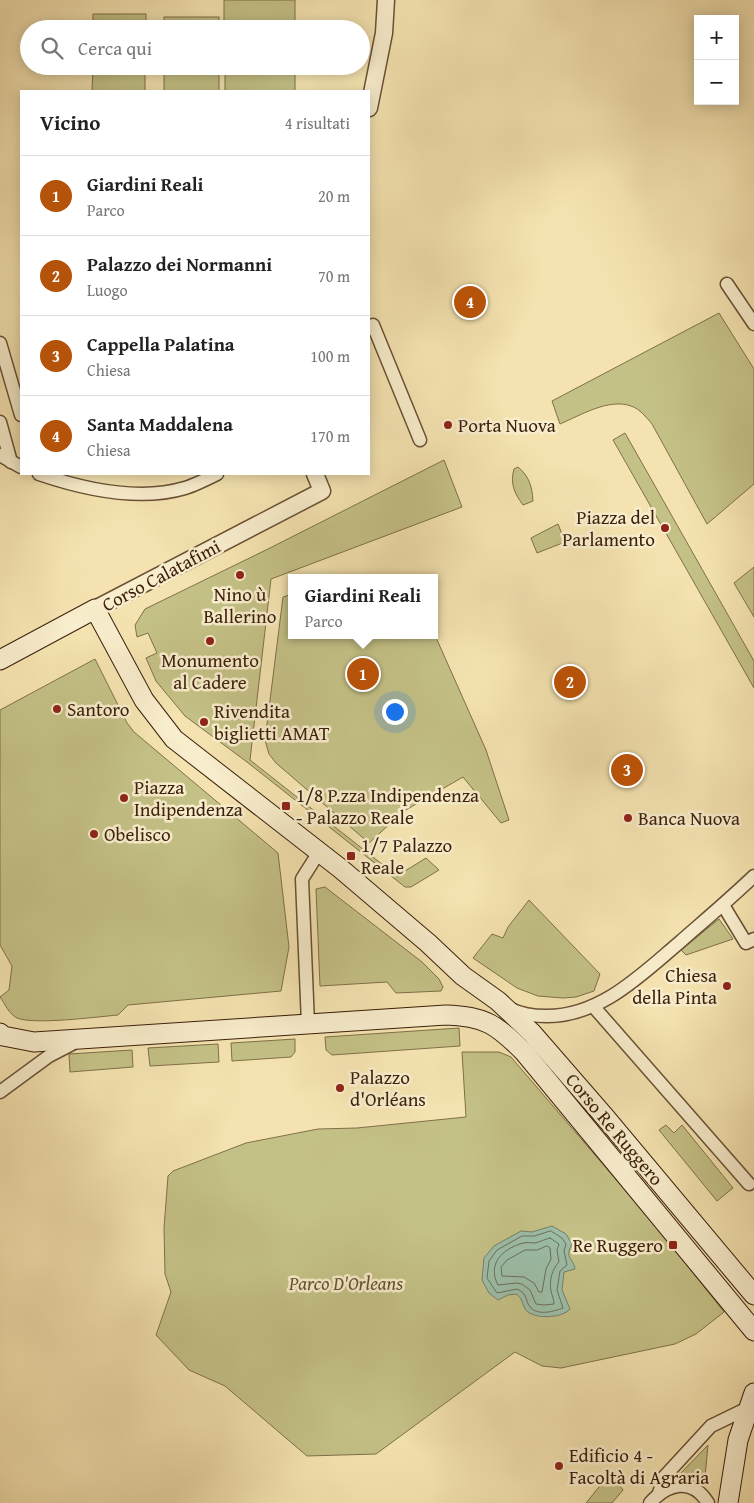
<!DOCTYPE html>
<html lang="it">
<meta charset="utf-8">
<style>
:root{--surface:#fff;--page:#f6f6f6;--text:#222;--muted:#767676;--line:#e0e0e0;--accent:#b45309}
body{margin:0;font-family:"Gentium Book Plus",serif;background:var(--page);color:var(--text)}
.controls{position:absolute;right:15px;top:15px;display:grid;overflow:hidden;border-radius:0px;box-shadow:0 2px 12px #0003}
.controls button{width:45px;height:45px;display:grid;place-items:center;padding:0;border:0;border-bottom:1px solid var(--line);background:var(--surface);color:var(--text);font:25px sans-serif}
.you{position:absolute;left:394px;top:711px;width:18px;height:18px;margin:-12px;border:4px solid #fff;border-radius:50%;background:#1a73e8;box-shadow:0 0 0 8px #1a73e833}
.badge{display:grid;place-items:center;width:32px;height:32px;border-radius:50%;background:var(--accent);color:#fff;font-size:16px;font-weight:700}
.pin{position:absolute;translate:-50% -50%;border:2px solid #fff;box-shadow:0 1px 5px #0006}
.popup{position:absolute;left:288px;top:574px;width:150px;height:65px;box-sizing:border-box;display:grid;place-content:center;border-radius:0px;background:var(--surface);filter:drop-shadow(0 1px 4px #0005);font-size:16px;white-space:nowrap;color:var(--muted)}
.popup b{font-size:19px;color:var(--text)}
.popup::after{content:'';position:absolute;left:50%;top:100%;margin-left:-10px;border:10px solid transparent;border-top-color:var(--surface)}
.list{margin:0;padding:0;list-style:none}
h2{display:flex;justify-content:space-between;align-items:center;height:65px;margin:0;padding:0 20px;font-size:21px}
h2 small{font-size:16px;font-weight:400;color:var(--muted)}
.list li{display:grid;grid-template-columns:32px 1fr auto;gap:15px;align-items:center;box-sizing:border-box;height:80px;padding:0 20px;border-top:1px solid var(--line)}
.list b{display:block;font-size:19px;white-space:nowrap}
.list p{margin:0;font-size:16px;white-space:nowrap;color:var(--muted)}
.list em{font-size:16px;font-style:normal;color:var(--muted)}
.icon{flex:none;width:28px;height:28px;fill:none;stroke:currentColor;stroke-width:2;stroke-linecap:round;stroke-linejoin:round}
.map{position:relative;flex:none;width:754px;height:1503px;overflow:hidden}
.search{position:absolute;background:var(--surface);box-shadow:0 2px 12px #0003;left:20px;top:20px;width:350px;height:55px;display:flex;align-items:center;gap:12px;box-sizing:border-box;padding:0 18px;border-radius:28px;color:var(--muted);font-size:19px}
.panel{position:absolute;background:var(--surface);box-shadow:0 2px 12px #0003;left:20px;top:90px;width:350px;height:385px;border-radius:0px}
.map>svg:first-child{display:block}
</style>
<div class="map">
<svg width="754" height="1503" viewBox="0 0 754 1503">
<rect width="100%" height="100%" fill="#f4e3b0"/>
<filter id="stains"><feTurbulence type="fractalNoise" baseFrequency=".004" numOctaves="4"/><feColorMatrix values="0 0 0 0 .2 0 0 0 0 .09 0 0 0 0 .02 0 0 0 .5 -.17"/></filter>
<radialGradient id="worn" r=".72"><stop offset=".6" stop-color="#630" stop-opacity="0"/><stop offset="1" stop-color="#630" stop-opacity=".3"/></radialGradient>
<g fill="#c4c186" stroke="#807048">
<rect x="224" y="0" width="71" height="29"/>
<rect x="93" y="14" width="53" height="15"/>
<rect x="164" y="17" width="55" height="12"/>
<polygon points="93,66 145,66 145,91 92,91"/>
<rect x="164" y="66" width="55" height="25"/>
<rect x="225" y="66" width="70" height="25"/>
<path d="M719,313L754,369V484L707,524L652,424C646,417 640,409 631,406C609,398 581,415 560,424L552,401Z"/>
<polygon points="625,433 754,661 754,688 613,440"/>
<polygon points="444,460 462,507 271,579 250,760 397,876 426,858 439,870 411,887 405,887 247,762 185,716 156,681 146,658 157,653 148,633 137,637 135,625 145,609 266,550"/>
<path d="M518,467C529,476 532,486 533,501L523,505C514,493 510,483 514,469Z"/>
<polygon points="558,524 565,542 537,553 531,538"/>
<polygon points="754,567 754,617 734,583"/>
<polygon points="292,594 292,635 434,635 434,633 486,750 509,820 501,823 463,777 404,811 369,843 276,763 269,754 265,740 283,597"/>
<path d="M95,659L127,723L134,732L278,853L289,947L281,991L128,1005L118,1015C96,1017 34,1025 17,1018C9,1014 5,1004 0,997L9,990L12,966L0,945V710Z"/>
<polygon points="325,887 422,962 439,979 443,987 441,991 396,993 387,982 320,986 316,889"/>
<polygon points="529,900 600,974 594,991 576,997 563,998 538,996 517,988 473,958 492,934 503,938 508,927"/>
<polygon points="719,919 733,939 686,955 681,950"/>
<polygon points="459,1028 460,1046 332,1055 326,1050 325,1037"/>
<polygon points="295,1039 295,1052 291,1057 232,1061 231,1043"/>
<polygon points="218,1044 219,1062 150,1066 148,1048"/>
<polygon points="132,1050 133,1067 70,1072 69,1054"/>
<polygon points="462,1052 499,1052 511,1057 660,1231 724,1312 696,1334 675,1344 561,1368 542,1366 515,1352 376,1454 307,1456 225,1386 189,1370 156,1335 171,1292 165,1274 164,1228 168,1176 173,1171 246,1143 318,1129 357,1128 466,1117"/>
<polygon points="666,1125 674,1133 682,1125 733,1188 717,1201 659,1130"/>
<polygon points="708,1445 705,1477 696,1473 680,1474"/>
<polygon points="616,1481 623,1490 612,1503 586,1503 603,1482"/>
</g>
<path fill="#9cbea8" stroke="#767e69" d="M552,1226L566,1234L572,1244C564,1259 573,1257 575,1269L564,1272L562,1290L570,1309C563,1318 534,1320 526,1310C522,1305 523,1298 516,1294L508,1295L498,1300L489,1293L482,1280L484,1258L494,1246L521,1231L532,1232Z"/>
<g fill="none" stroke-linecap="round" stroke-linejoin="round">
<g stroke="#6c6e5a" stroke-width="1">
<path d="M551,1231L562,1238L566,1244L564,1251L567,1265L560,1271L557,1290L563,1308C555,1311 539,1316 531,1308C524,1301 529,1294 517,1289L497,1293L487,1278L489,1261L497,1250L522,1236H534Z"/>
<path d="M550,1238L559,1244L557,1250L559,1262C552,1269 549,1281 551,1291C552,1296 554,1299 554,1304L544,1305L536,1304L530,1290L522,1284L516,1283L498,1285C487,1264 502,1249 523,1243C527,1242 531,1243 535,1243C540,1242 545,1239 550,1238Z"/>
<polygon points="547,1246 550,1248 551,1259 546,1269 542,1292 539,1292 534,1283 524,1277 502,1276 501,1267 507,1260 525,1250 537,1250"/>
</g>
<g stroke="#6a5034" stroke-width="15">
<g id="minor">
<polyline points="727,284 754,324"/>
<polyline points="369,329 373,325 420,440"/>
<polyline points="0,343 21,415"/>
<polyline points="0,422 11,462"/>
<polyline points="0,455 21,467"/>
<path d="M39,474C83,489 138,502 185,488C195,485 207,479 217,474"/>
<polyline points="723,905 746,943 754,939"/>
<polyline points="593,1006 749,1184"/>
<path d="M511,1009C522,1015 534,1016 547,1016C601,1016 642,974 680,942C705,920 730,899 754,876"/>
<polyline points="308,1024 302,879 319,852"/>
<polyline points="0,1092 49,1056 72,1044"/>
<polyline points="659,1493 664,1477 711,1426 748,1408"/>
<path d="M650,1503C668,1483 692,1477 708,1503"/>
</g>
</g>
<g stroke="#6a5034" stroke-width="19">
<g id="tertiary">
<polyline points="369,108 384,33 386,0"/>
<polyline points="95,609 322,491 315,474"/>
</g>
</g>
<g stroke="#3c1f0b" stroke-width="21">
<g id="secondary">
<polyline points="0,660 95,609 144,700 174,739 341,869 428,943 463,976 498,1001 532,1033 605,1117 754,1295"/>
<path d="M0,1033L3,1036L34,1042L446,1015C485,1016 497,1025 524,1052L754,1331"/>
<polyline points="728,1503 738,1440 754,1393"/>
</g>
</g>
<use href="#minor" stroke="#f8edcc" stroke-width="12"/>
<use href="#tertiary" stroke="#f8edcc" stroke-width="16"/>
<use href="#secondary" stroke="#f8edcc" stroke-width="19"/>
</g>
<g fill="#8f2418" stroke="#f8edcc" stroke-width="2">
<circle cx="448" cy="425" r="5"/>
<circle cx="665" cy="528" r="5"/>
<circle cx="240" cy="575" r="5"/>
<circle cx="210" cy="641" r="5"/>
<circle cx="57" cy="709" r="5"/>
<circle cx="204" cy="722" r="5"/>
<circle cx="124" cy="798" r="5"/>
<rect x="281" y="801" width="10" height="10" rx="2.5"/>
<circle cx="628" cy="818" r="5"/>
<circle cx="94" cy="834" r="5"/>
<rect x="346" y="851" width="10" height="10" rx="2.5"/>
<circle cx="727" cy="986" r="5"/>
<circle cx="340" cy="1088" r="5"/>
<rect x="668" y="1240" width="10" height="10" rx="2.5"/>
<circle cx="559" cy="1466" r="5"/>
</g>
<g text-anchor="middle" stroke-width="5" stroke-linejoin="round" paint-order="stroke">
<g font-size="19" fill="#3c1f0b" stroke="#f8edcc" text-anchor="start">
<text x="458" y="432">Porta Nuova</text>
<text x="655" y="524" text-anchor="end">Piazza del<tspan x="655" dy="22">Parlamento</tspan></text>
<text x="240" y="601" text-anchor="middle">Nino ù<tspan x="240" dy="22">Ballerino</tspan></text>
<text x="210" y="667" text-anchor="middle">Monumento<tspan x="210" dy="22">al Cadere</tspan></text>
<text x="67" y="716">Santoro</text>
<text x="214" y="718">Rivendita<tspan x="214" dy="22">biglietti AMAT</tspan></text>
<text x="134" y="794">Piazza<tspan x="134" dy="22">Indipendenza</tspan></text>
<text x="296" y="802">1/8 P.zza Indipendenza<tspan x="296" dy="22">- Palazzo Reale</tspan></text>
<text x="638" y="825">Banca Nuova</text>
<text x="104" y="841">Obelisco</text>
<text x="361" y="852">1/7 Palazzo<tspan x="361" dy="22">Reale</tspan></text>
<text x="717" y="982" text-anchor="end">Chiesa<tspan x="717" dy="22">della Pinta</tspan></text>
<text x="350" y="1084">Palazzo<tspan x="350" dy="22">d'Orléans</tspan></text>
<text x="663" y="1252" text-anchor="end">Re Ruggero</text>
<text x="569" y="1462">Edificio 4 -<tspan x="569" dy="22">Facoltà di Agraria</tspan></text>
</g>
<g font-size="19" fill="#3c1f0b" stroke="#f8edcc">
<text transform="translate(161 575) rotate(-28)" y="7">Corso Calatafimi</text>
<text transform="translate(615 1129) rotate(50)" y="7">Corso Re Ruggero</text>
</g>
<g font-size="19" font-style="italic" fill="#655030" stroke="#f8edcc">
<text x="346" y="1290">Parco D'Orleans</text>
</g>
</g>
<rect width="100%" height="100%" filter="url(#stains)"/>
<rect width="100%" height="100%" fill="url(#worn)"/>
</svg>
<div class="controls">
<button>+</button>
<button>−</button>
</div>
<div class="you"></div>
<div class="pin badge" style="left:363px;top:674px">1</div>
<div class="popup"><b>Giardini Reali</b>Parco</div>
<div class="pin badge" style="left:570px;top:682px">2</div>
<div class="pin badge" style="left:627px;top:770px">3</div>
<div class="pin badge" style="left:470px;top:302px">4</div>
<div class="search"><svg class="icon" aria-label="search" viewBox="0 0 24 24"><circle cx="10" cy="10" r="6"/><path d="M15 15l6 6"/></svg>Cerca qui</div>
<section class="panel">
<h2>Vicino<small>4 risultati</small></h2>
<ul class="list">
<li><span class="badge">1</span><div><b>Giardini Reali</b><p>Parco</p></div><em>20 m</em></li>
<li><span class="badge">2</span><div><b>Palazzo dei Normanni</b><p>Luogo</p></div><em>70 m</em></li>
<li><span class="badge">3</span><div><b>Cappella Palatina</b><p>Chiesa</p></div><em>100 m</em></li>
<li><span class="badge">4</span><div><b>Santa Maddalena</b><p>Chiesa</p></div><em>170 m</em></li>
</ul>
</section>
</div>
